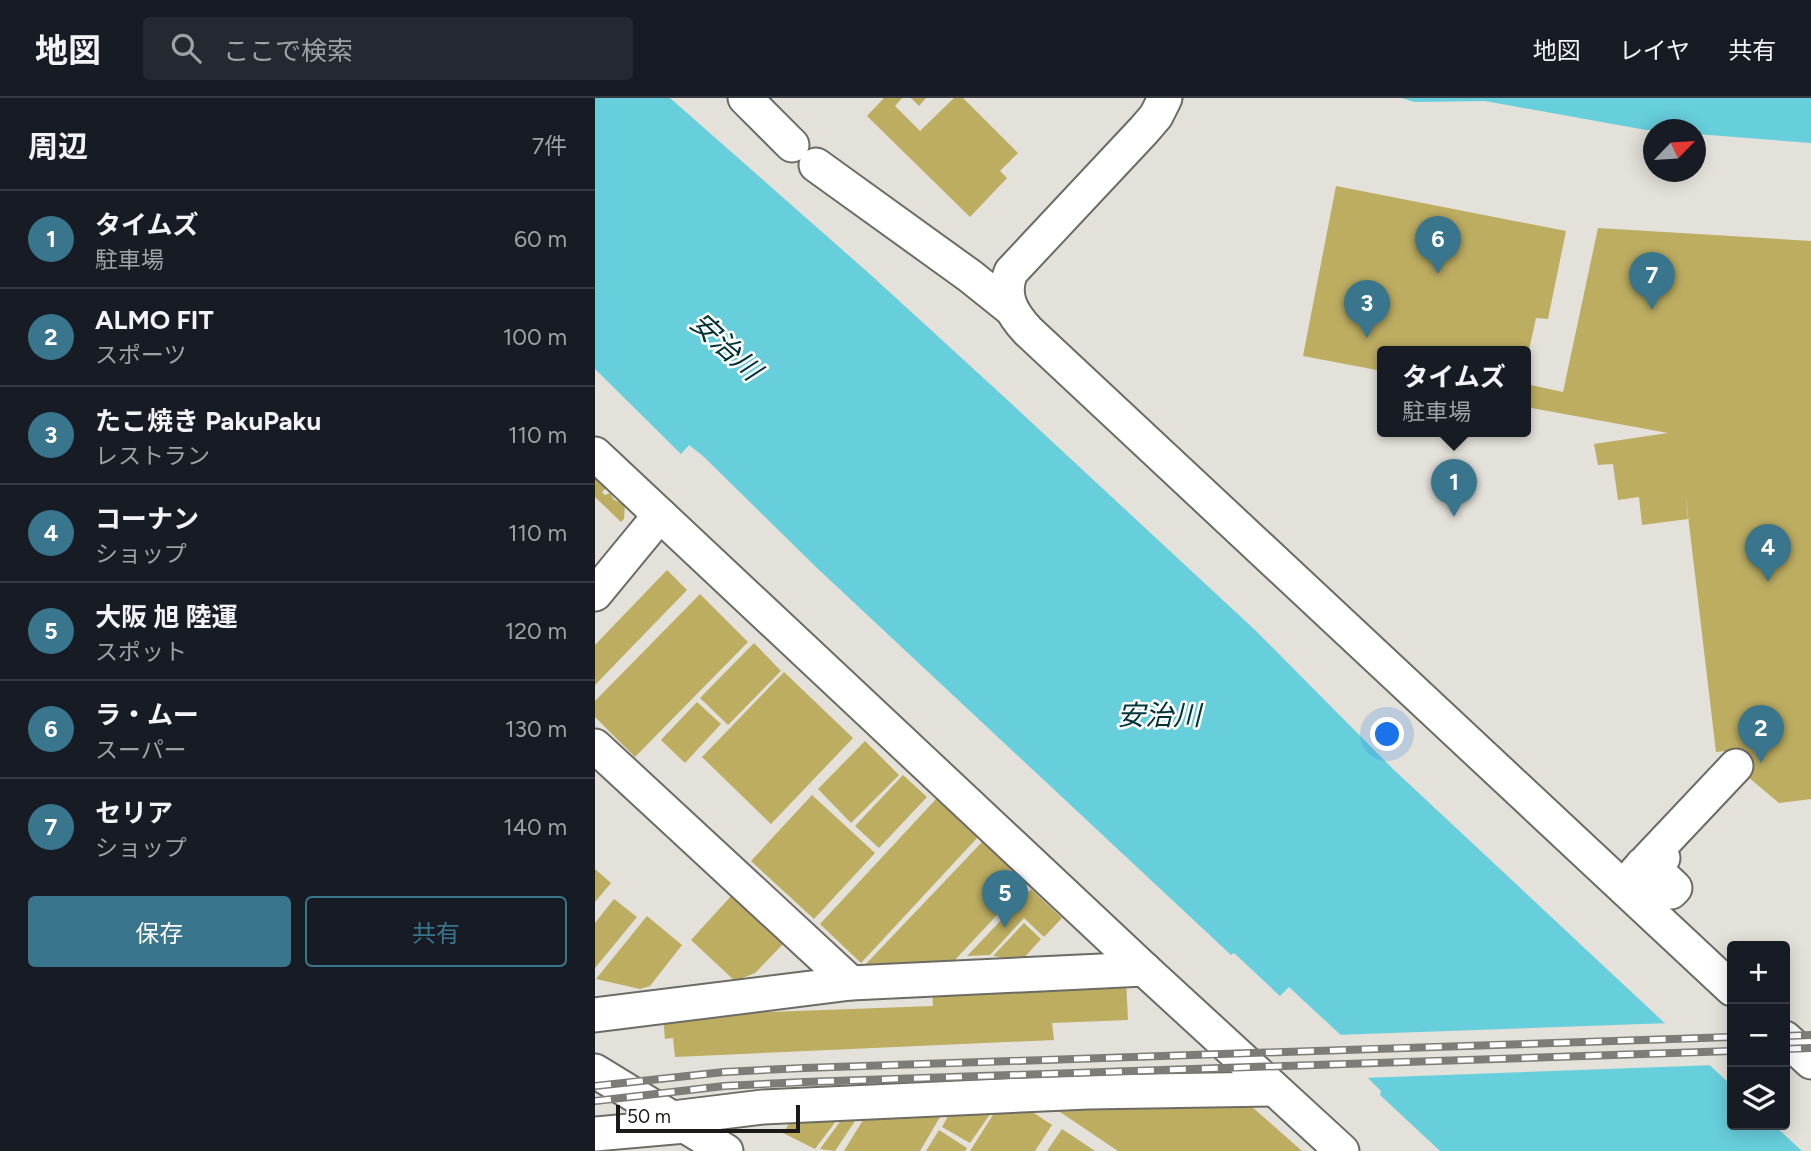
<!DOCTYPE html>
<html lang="ja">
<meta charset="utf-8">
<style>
:root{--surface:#171b24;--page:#242831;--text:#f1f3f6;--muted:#9ea1a6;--line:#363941;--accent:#39758c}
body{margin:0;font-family:Figtree,"Noto Sans JP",sans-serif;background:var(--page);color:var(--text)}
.controls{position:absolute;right:21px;bottom:21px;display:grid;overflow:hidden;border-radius:7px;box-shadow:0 4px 18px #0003}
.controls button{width:63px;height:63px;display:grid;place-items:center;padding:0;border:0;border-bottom:2px solid var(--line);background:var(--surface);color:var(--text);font:35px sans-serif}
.compass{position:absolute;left:1048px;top:21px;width:63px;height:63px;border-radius:50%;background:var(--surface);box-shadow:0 4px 18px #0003;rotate:65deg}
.scale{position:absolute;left:21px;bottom:18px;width:184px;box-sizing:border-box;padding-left:7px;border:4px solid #1b1a18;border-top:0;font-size:19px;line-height:24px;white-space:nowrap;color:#1b1a18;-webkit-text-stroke:5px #fff;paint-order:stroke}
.you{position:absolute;left:793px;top:637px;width:24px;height:24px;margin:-18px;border:5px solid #fff;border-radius:50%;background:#1a73e8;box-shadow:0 0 0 10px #1a73e833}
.badge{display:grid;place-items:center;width:46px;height:46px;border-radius:50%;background:var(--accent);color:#fff;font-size:23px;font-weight:700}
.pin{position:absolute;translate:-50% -58px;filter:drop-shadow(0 2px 4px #0008)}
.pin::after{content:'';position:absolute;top:37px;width:24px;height:21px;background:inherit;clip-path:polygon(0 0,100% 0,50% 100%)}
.popup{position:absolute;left:782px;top:248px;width:154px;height:91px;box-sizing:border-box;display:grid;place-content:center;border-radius:7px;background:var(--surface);filter:drop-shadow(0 2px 5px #0005);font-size:23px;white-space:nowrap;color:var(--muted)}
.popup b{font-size:26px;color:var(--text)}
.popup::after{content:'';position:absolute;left:50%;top:100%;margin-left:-14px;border:14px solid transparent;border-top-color:var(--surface)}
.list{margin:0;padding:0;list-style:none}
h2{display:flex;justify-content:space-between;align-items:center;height:91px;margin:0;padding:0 28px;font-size:30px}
h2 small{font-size:23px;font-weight:400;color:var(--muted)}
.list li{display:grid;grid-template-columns:46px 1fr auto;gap:21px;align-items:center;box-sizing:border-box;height:98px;padding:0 28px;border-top:2px solid var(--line)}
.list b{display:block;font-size:26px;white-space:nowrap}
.list p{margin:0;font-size:23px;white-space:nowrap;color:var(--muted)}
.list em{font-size:23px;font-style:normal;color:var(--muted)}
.actions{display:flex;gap:14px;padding:21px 28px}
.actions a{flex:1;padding:16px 0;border:2px solid var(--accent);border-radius:7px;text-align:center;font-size:24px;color:var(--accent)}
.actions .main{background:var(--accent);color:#fff}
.icon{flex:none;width:38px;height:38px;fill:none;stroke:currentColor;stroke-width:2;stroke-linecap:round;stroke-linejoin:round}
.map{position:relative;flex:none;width:1216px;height:1053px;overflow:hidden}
header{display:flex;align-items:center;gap:42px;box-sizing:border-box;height:98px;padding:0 35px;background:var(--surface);border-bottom:2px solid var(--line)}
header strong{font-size:33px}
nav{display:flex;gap:38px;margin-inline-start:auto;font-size:24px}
.search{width:490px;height:63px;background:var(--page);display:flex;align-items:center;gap:18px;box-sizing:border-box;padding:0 24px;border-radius:7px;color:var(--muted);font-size:26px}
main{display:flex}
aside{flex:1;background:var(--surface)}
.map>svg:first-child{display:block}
</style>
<header>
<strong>地図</strong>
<div class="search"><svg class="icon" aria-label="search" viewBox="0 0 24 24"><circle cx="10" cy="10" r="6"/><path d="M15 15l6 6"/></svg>ここで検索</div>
<nav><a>地図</a><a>レイヤ</a><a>共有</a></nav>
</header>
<main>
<aside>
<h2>周辺<small>7件</small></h2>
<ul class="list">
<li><span class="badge">1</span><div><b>タイムズ</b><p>駐車場</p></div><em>60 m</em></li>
<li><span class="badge">2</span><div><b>ALMO FIT</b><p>スポーツ</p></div><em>100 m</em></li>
<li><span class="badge">3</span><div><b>たこ焼き PakuPaku</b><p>レストラン</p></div><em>110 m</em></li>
<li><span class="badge">4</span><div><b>コーナン</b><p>ショップ</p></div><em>110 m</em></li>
<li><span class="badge">5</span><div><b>大阪 旭 陸運</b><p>スポット</p></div><em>120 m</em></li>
<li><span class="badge">6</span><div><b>ラ・ムー</b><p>スーパー</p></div><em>130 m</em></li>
<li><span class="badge">7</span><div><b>セリア</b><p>ショップ</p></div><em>140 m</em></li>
</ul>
<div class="actions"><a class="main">保存</a><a>共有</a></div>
</aside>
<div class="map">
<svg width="1216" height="1053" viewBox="0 0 1216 1053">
<rect width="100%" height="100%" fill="#e3e1d9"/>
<g fill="#67cfdc">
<polygon points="0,0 75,0 277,178 407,297 660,532 798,671 1137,988 1137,1027 1179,1027 1207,1053 845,1053 785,997 786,993 770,977 778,967 694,889 685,898 639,855 636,857 222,470 108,358 94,347 86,356 0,271"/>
<polygon points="806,0 1216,0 1216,45 1101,36 1100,32 1051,32 890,3 820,4"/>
</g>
<polygon fill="#e3e1d9" points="1075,925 1120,967 768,980 767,976 774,968 740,937"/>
<g fill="#bcad61">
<polygon points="289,0 307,0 300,8 325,33 359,0 368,0 423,55 405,73 412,80 375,119 272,18"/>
<polygon points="316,0 331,0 324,8"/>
<polygon points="741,88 971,133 953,221 941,220 932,261 931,253 787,253 787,273 708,258"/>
<polygon points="1003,130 1216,143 1216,701 1184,705 1153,679 1150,651 1121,654 1090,392 1093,421 1047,427 1044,399 1023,402 1018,366 1003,367 999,346 1073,335 931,309 931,286 968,294"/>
<polygon points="0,378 12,389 7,394 10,397 15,395 19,402 30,406 29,421 26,424 0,399"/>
<polygon points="72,472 92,492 0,587 0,547"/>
<polygon points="105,496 153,544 40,659 0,619 0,603"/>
<polygon points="159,545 186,573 133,627 105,600"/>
<polygon points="189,574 258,640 176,726 107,659"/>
<polygon points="102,604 126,626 90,665 66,642"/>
<polygon points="270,643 304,677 256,725 223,691"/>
<polygon points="308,677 332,699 284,750 260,728"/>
<polygon points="217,697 280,755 219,821 156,763"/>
<polygon points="342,700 383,739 266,865 225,826"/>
<polygon points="387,744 432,785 358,864 269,868"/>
<polygon points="0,771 16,785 0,804"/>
<polygon points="436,791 467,820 449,839 429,820 395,857 372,858"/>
<polygon points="137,797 189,845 160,875 140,883 96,842"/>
<polygon points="19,801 42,819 0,870 0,825"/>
<polygon points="52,818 87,847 55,888 45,891 1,881"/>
<polygon points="429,825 446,841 427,862 398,858"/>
<polygon points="531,881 533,922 457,925 459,942 80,959 78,940 70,941 68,918 338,908 337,889"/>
<polygon points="656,1008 707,1053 523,1053 462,1012"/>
<polygon points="430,1009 457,1027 440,1053 375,1053 401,1012"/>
<polygon points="398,1012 375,1045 347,1029 356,1013"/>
<polygon points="348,1014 325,1053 249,1053 271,1017"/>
<polygon points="244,1019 220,1051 188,1035 198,1020"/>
<polygon points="262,1020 240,1053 225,1051 247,1021"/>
<polygon points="467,1031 500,1053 452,1053"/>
<polygon points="344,1032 372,1050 370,1053 331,1053"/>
</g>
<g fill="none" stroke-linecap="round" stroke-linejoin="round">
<g stroke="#6c6b64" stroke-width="37">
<g id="minor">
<polyline points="150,0 197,47"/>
<path d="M570,0L561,18L549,32L416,174C406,198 417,216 433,233L1137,891"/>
<polyline points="221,67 375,178 415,210"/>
<polyline points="0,356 549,871 747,1053"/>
<polyline points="0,496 65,417"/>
<polyline points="0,648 256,885 0,917"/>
<polyline points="1047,767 1076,794 1080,790 1059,770 1068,760"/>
<polyline points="1041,774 1141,668"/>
<polyline points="256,885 549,871"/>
<polyline points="1190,940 1216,964"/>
<polyline points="0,973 131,1053"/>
<polyline points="78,1020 168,1009 493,994 678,991"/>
<polyline points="0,1036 90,1028"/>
</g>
</g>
<use href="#minor" stroke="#fff" stroke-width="33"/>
<g stroke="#7e7c77" stroke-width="8">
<g id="rail">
<polyline points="1190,938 1216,937"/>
<polyline points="1190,951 1216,950"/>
<polyline points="0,988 129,974 209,970 1137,939"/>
<polyline points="0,1003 129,988 209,984 1137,953"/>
</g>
</g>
<use href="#rail" stroke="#fff" stroke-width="5" stroke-dasharray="16" stroke-linecap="butt"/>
</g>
<g text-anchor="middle" stroke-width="5" stroke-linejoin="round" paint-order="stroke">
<g font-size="28" font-style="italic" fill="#00343a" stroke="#fff">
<text transform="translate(131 248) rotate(43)" y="10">安治川</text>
<text x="564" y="627">安治川</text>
</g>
</g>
</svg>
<div class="controls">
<button>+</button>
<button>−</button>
<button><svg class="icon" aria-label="layers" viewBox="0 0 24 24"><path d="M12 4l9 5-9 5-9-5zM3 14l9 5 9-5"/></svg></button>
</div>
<svg class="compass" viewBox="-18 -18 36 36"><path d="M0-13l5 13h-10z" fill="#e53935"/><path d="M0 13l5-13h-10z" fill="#9ea1a6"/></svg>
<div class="scale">50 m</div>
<div class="you"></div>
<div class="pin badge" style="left:859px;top:419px">1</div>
<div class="popup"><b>タイムズ</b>駐車場</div>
<div class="pin badge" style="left:1166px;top:665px">2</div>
<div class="pin badge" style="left:772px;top:240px">3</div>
<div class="pin badge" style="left:1173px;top:484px">4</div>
<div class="pin badge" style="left:410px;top:830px">5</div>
<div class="pin badge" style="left:843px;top:176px">6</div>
<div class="pin badge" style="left:1057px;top:212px">7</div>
</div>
</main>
